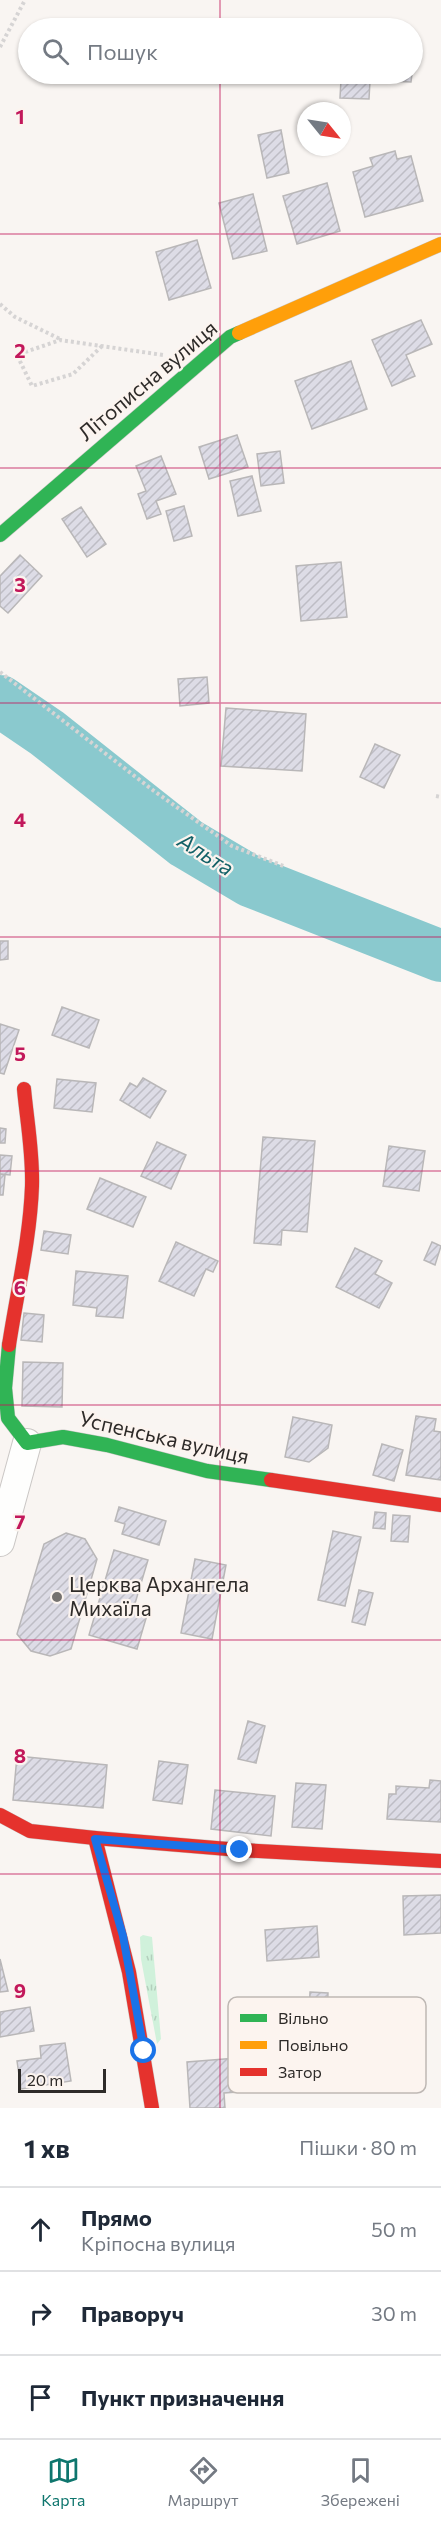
<!DOCTYPE html>
<html lang="uk">
<meta charset="utf-8">
<style>
:root{--surface:#fff;--page:#f2f2f3;--text:#1f2937;--muted:#747a83;--line:#e0e1e3;--accent:#0f766e}
body{margin:0;font-family:Commissioner,sans-serif;background:var(--page);color:var(--text)}
.compass{position:absolute;left:297px;top:102px;width:54px;height:54px;border-radius:50%;background:var(--surface);box-shadow:0 2px 4px #0004;rotate:120deg}
.scale{position:absolute;left:18px;bottom:15px;width:88px;box-sizing:border-box;padding-left:6px;border:3px solid #2e2b29;border-top:0;font-size:16px;line-height:21px;white-space:nowrap;color:#2e2b29;-webkit-text-stroke:4px #fcf4ef;paint-order:stroke}
.stop{position:absolute;width:18px;height:18px;margin:-14px;border:4px solid #1a73e8;border-radius:50%;background:#fff}
.stop.end{background:#1a73e8;border-color:#fff;box-shadow:0 2px 6px #0008}
.list{margin:0;padding:0;list-style:none}
h2{display:flex;justify-content:space-between;align-items:center;height:78px;margin:0;padding:0 24px;font-size:26px}
h2 small{font-size:20px;font-weight:400;color:var(--muted)}
.list li{display:grid;grid-template-columns:39px 1fr auto;gap:18px;align-items:center;box-sizing:border-box;height:84px;padding:0 24px;border-top:2px solid var(--line)}
.list b{display:block;font-size:22px;white-space:nowrap}
.list p{margin:0;font-size:20px;white-space:nowrap;color:var(--muted)}
.list em{font-size:20px;font-style:normal;color:var(--muted)}
.icon{flex:none;width:33px;height:33px;fill:none;stroke:currentColor;stroke-width:2;stroke-linecap:round;stroke-linejoin:round}
.map{position:relative;flex:none;width:441px;height:2108px;overflow:hidden}
.search{position:absolute;background:var(--surface);box-shadow:0 2px 4px #0004;left:18px;right:18px;top:18px;height:66px;display:flex;align-items:center;gap:15px;box-sizing:border-box;padding:0 21px;border-radius:33px;color:var(--muted);font-size:22px}
.sheet{height:330px;background:var(--surface)}
nav{display:flex;justify-content:space-around;align-items:center;box-sizing:border-box;height:84px;border-top:2px solid var(--line);background:var(--surface);font-size:16px;color:var(--muted)}
nav a{display:grid;justify-items:center;gap:3px}
nav .on{color:var(--accent)}
.map>svg:first-child{display:block}
</style>
<div class="map">
<svg width="441" height="2108" viewBox="0 0 441 2108">
<defs>
<pattern id="grass-tufts" width="24" height="20" patternUnits="userSpaceOnUse" patternTransform="scale(1.5)"><rect width="24" height="20" fill="#d0f1db"/><path d="M3 7l-1-3M5 7V3M7 7l1-3M15 17l-1-3M17 17v-4M19 17l1-3" fill="none" stroke="#b3cfbc"/></pattern>
<pattern id="building-hatch" width="6" height="6" patternUnits="userSpaceOnUse" patternTransform="scale(1.5)"><rect width="6" height="6" fill="#dddce6"/><path d="M-1 1l2-2M0 6l6-6M5 7l2-2" fill="none" stroke="#bebdc5"/></pattern>
</defs>
<rect width="100%" height="100%" fill="#f9f5f2"/>
<polygon fill="url(#grass-tufts)" points="143,1935 152,1937 161,2039 157,2044 141,1959 140,1937"/>
<g fill="none" stroke-linecap="round" stroke-linejoin="round">
<polyline stroke="#8ac9ce" stroke-width="52" points="0,701 47,733 186,843 250,881 441,956"/>
</g>
<g fill="url(#building-hatch)" stroke="#b9b7b8" stroke-width="1.5">
<polygon points="387,74 412,74 411,82 387,81"/>
<polygon points="341,80 370,81 369,99 340,98"/>
<polygon points="281,130 289,173 267,178 258,135"/>
<polygon points="395,151 397,159 411,156 423,201 365,217 353,172 373,166 370,158"/>
<polygon points="327,183 340,231 297,244 283,196"/>
<polygon points="253,194 267,251 233,259 219,203"/>
<polygon points="197,240 211,288 169,300 156,252"/>
<polygon points="421,320 432,344 406,355 415,376 392,386 372,340"/>
<polygon points="351,361 367,409 312,429 295,381"/>
<polygon points="237,435 248,467 209,479 199,447"/>
<polygon points="280,451 284,483 261,486 257,454"/>
<polygon points="161,456 176,494 156,501 161,514 147,519 138,494 146,491 136,466"/>
<polygon points="252,476 261,511 238,516 230,481"/>
<polygon points="184,506 192,536 174,541 166,511"/>
<polygon points="81,507 106,544 87,557 62,519"/>
<polygon points="20,555 42,576 8,613 0,606 0,576"/>
<polygon points="341,562 347,617 301,621 296,566"/>
<polygon points="207,677 209,703 180,706 178,679"/>
<polygon points="226,708 306,714 302,771 221,766"/>
<polygon points="375,744 400,755 384,788 360,777"/>
<polygon points="0,941 8,941 8,959 0,960"/>
<polygon points="62,1007 99,1020 89,1048 52,1035"/>
<polygon points="0,1024 19,1030 4,1074 0,1073"/>
<polygon points="143,1078 166,1091 150,1118 120,1100 130,1083 137,1087"/>
<polygon points="57,1079 96,1083 92,1112 54,1108"/>
<polygon points="0,1128 6,1129 5,1143 0,1143"/>
<polygon points="263,1137 315,1141 307,1232 282,1230 281,1245 254,1243"/>
<polygon points="157,1142 186,1155 171,1189 141,1176"/>
<polygon points="389,1146 425,1151 419,1191 383,1186"/>
<polygon points="0,1155 12,1156 10,1175 0,1174"/>
<polygon points="0,1174 5,1175 3,1195 0,1195"/>
<polygon points="100,1178 146,1197 133,1227 87,1209"/>
<polygon points="44,1231 71,1235 68,1254 41,1250"/>
<polygon points="176,1242 218,1261 213,1272 206,1269 194,1296 159,1281"/>
<polygon points="432,1242 441,1246 435,1265 424,1260"/>
<polygon points="355,1248 382,1261 375,1274 392,1283 379,1308 336,1287"/>
<polygon points="76,1271 128,1276 123,1318 96,1316 97,1308 73,1305"/>
<polygon points="24,1313 44,1315 42,1342 21,1340"/>
<polygon points="23,1362 63,1363 62,1407 22,1406"/>
<polygon points="416,1416 436,1419 434,1431 441,1432 441,1480 406,1475"/>
<polygon points="293,1417 332,1425 328,1448 309,1462 285,1457"/>
<polygon points="382,1444 403,1450 394,1481 373,1475"/>
<polygon points="119,1507 166,1521 159,1545 122,1534 125,1524 115,1521"/>
<polygon points="375,1512 386,1513 385,1529 373,1528"/>
<polygon points="393,1515 410,1516 408,1542 391,1541"/>
<polygon points="333,1531 361,1537 345,1606 318,1600"/>
<polygon points="66,1533 85,1539 97,1559 71,1649 50,1656 31,1651 17,1634 44,1544"/>
<polygon points="114,1550 148,1560 133,1610 147,1615 137,1649 89,1635"/>
<polygon points="195,1559 226,1565 212,1639 181,1633"/>
<polygon points="359,1590 373,1593 365,1625 352,1622"/>
<polygon points="248,1721 265,1726 256,1763 238,1759"/>
<polygon points="17,1756 107,1765 103,1808 13,1800"/>
<polygon points="159,1761 188,1765 182,1804 153,1800"/>
<polygon points="430,1780 441,1781 441,1822 387,1819 389,1794 396,1794 396,1786 429,1788"/>
<polygon points="296,1783 326,1785 322,1829 292,1827"/>
<polygon points="215,1790 275,1796 271,1836 211,1829"/>
<polygon points="441,1895 441,1933 404,1935 403,1896"/>
<polygon points="317,1926 319,1957 267,1961 265,1930"/>
<polygon points="0,1959 8,1991 0,1992"/>
<polygon points="310,1992 328,1993 327,2018 309,2018"/>
<polygon points="30,2007 34,2031 0,2037 0,2012"/>
<polygon points="65,2043 71,2081 21,2089 17,2061 41,2058 40,2046"/>
<polygon points="249,2057 251,2091 224,2093 225,2108 190,2108 187,2062"/>
</g>
<g fill="none" stroke-linecap="round" stroke-linejoin="round">
<g stroke="#cac7c5" stroke-width="30">
<polyline id="street" points="0,1542 27,1443"/>
</g>
<g stroke="#cac7c5" stroke-width="15">
<g id="fast">
<polyline points="0,535 230,337 239,333"/>
<polyline points="9,1345 5,1388 8,1418 27,1443 63,1437 107,1445 207,1471 271,1480"/>
</g>
</g>
<g stroke="#cac7c5" stroke-width="15">
<polyline id="slow" points="239,333 441,244"/>
</g>
<g stroke="#cac7c5" stroke-width="15">
<g id="jam">
<path d="M9,1345C17,1292 30,1240 32,1186C33,1153 27,1121 24,1089"/>
<polyline points="271,1480 441,1505"/>
<polyline points="0,1815 30,1831 95,1838 240,1850 441,1861"/>
<polyline points="95,1838 129,1972 152,2108"/>
</g>
</g>
<g stroke="#d6d4d4" stroke-width="4" stroke-dasharray="3 3" stroke-linecap="butt">
<polyline points="0,47 25,0"/>
<polyline points="0,304 15,317 60,339"/>
<polyline points="102,346 73,374 32,386 17,355 60,340 163,355"/>
<polyline points="0,672 154,791 232,846 286,867"/>
<polyline points="436,796 441,797"/>
</g>
<use href="#street" stroke="#fefefd" stroke-width="28"/>
<use href="#fast" stroke="#30b455" stroke-width="14"/>
<use href="#slow" stroke="#ff9f0a" stroke-width="14"/>
<use href="#jam" stroke="#e5322d" stroke-width="14"/>
</g>
<g fill="none" stroke-linecap="round" stroke-linejoin="round">
<polyline stroke="#1a73e8" stroke-width="8" points="144,2051 123,1936 95,1839 240,1850"/>
</g>
<path fill="none" stroke="#c2185b" stroke-width="1.5" stroke-opacity="0.55" d="M220,0V28M220,74V2108M0,234H441M0,468H441M0,703H441M0,937H441M0,1171H441M0,1405H441M0,1640H441M0,1874H441"/>
<circle fill="#75726f" stroke="#fcf4ef" stroke-width="2" cx="57" cy="1597" r="6"/>
<g text-anchor="middle" stroke-width="4.5" stroke-linejoin="round" paint-order="stroke">
<g font-size="21" fill="#2e2b29" stroke="#fcf4ef">
<text transform="translate(148 381) rotate(-40)" y="7">Літописна вулиця</text>
<text transform="translate(164 1438) rotate(13)" y="7">Успенська вулиця</text>
</g>
<g font-size="21" fill="#2e2b29" stroke="#fcf4ef" text-anchor="start">
<text x="69" y="1592">Церква Архангела<tspan x="69" dy="24">Михаїла</tspan></text>
</g>
<g font-size="22" font-style="italic" fill="#136167" stroke="#fcf4ef">
<text transform="translate(206 854) rotate(32)" y="8">Альта</text>
</g>
</g>
<rect x="228" y="1997" width="198" height="96" rx="9" fill="#fcf4ef" stroke="#beb8b4" stroke-width="1.5"/>
<rect x="240" y="2014" width="27" height="8" fill="#30b455"/>
<rect x="240" y="2041" width="27" height="8" fill="#ff9f0a"/>
<rect x="240" y="2068" width="27" height="8" fill="#e5322d"/>
<g font-size="16" fill="#2e2b29">
<text x="278" y="2024">Вільно</text>
<text x="278" y="2051">Повільно</text>
<text x="278" y="2078">Затор</text>
</g>
<g font-size="20" text-anchor="middle" font-weight="bold" fill="#c2185b" stroke="#fcf4ef" stroke-width="4.5" stroke-linejoin="round" paint-order="stroke">
<text x="20" y="124">1</text>
<text x="20" y="358">2</text>
<text x="20" y="592">3</text>
<text x="20" y="827">4</text>
<text x="20" y="1061">5</text>
<text x="20" y="1295">6</text>
<text x="20" y="1529">7</text>
<text x="20" y="1763">8</text>
<text x="20" y="1998">9</text>
</g>
</svg>
<svg class="compass" viewBox="-18 -18 36 36"><path d="M0-13l5 13h-10z" fill="#e53935"/><path d="M0 13l5-13h-10z" fill="#747a83"/></svg>
<div class="scale">20 m</div>
<div class="stop" style="left:144px;top:2051px"></div>
<div class="stop end" style="left:240px;top:1850px"></div>
<div class="search"><svg class="icon" aria-label="search" viewBox="0 0 24 24"><circle cx="10" cy="10" r="6"/><path d="M15 15l6 6"/></svg>Пошук</div>
</div>
<section class="sheet">
<h2>1 хв<small>Пішки · 80 m</small></h2>
<ul class="list">
<li><svg class="icon" aria-label="ahead" viewBox="0 0 24 24"><path d="M12 20V5M6 11l6-6 6 6"/></svg><div><b>Прямо</b><p>Кріпосна вулиця</p></div><em>50 m</em></li>
<li><svg class="icon" aria-label="right" viewBox="0 0 24 24"><path d="M7 20v-9h11M14 6l5 5-5 5"/></svg><div><b>Праворуч</b></div><em>30 m</em></li>
<li><svg class="icon" aria-label="arrive" viewBox="0 0 24 24"><path d="M6 21V4h12l-3 4 3 4H6"/></svg><div><b>Пункт призначення</b></div></li>
</ul>
</section>
<nav>
<a class="on"><svg class="icon" aria-label="map" viewBox="0 0 24 24"><path d="M3 6l6-2 6 2 6-2v14l-6 2-6-2-6 2zM9 4v14M15 6v14"/></svg>Карта</a>
<a><svg class="icon" aria-label="directions" viewBox="0 0 24 24"><path d="M12 3l9 9-9 9-9-9zM9 14v-3h6M13 9l2 2-2 2"/></svg>Маршрут</a>
<a><svg class="icon" aria-label="saved" viewBox="0 0 24 24"><path d="M7 4h10v16l-5-4-5 4z"/></svg>Збережені</a>
</nav>
